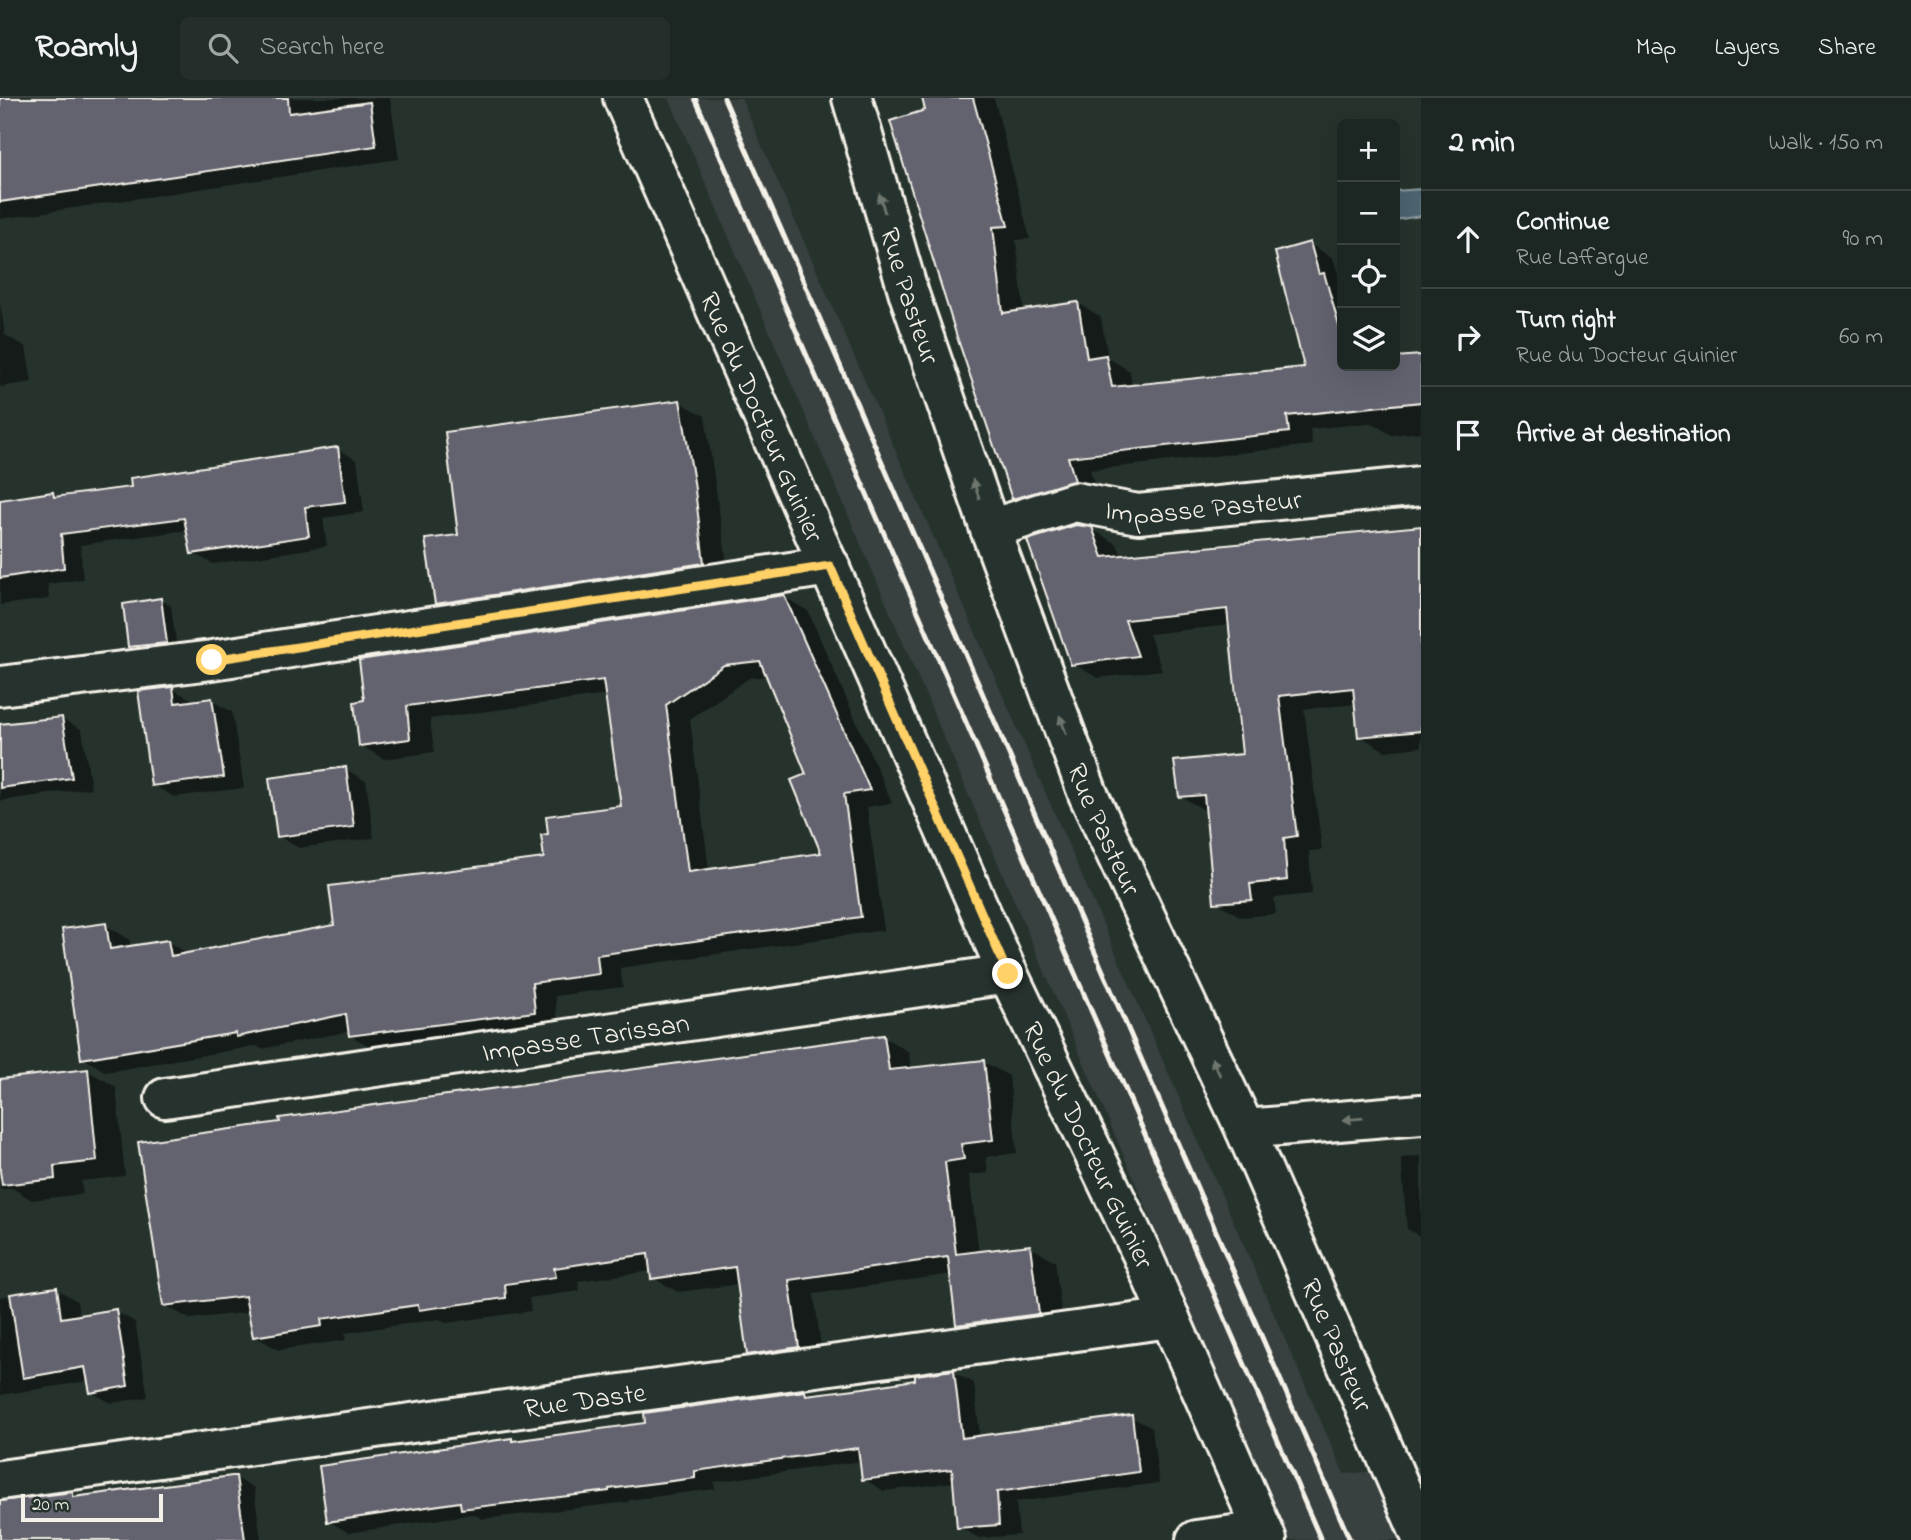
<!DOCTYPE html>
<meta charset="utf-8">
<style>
:root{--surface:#1c2622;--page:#252e2a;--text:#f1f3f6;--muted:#a0a5a5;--line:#3a4340}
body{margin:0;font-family:"Indie Flower",sans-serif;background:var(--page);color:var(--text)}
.controls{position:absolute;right:21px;top:21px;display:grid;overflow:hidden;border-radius:10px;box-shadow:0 7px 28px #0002}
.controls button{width:63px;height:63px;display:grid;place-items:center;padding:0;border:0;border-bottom:2px solid var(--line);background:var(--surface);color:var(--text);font:35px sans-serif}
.scale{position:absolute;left:21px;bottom:18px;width:142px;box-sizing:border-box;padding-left:7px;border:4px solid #f4f1e8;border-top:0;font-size:19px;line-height:24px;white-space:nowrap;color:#f4f1e8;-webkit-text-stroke:5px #26332d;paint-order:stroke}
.stop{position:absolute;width:21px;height:21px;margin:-16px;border:5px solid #ffd166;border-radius:50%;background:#fff}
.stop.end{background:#ffd166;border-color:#fff;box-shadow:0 2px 7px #0008}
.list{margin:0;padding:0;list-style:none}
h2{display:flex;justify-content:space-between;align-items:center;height:91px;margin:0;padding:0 28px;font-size:30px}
h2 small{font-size:23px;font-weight:400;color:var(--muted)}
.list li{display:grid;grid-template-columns:46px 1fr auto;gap:21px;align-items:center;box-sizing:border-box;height:98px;padding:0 28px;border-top:2px solid var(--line)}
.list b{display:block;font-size:26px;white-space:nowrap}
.list p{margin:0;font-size:23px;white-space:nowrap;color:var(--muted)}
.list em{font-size:23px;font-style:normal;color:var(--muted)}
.icon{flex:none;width:38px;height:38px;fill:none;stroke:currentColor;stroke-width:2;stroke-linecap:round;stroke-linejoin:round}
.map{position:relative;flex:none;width:1421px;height:1442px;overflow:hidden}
header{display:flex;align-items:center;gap:42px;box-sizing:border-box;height:98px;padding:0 35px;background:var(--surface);border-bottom:2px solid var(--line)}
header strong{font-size:33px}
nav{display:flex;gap:38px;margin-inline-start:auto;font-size:24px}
.search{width:490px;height:63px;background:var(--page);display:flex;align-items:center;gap:18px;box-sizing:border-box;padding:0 24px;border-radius:10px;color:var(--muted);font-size:26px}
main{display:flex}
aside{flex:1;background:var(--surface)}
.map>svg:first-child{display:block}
</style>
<header>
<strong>Roamly</strong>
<div class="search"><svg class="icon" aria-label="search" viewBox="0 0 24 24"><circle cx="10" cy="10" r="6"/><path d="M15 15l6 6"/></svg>Search here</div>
<nav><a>Map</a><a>Layers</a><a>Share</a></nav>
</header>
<main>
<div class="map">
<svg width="1421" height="1442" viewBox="0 0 1421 1442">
<rect width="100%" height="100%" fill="#26332d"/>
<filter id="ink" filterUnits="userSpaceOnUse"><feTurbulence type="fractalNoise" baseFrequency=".0143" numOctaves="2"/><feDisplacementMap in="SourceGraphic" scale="14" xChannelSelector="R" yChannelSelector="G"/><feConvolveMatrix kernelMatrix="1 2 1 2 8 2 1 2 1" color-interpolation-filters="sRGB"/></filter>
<g filter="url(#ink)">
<polygon fill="#384141" points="669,0 741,0 1344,1376 1421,1369 1421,1442 1289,1442"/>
<polygon fill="#4d6571" stroke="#909da1" stroke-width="2" points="1421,91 1421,118 1395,122 1395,93"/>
<g fill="#0007" fill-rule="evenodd">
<polygon points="0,0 390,0 399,61 0,121"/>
<polygon points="924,0 994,0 1030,141 1016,142 1024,214 1078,205 1101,219 1108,260 1130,273 1132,289 1306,270 1310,146 1333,160 1342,188 1342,268 1395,268 1395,261 1421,258 1421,334 1392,337 1371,325 1310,331 1312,347 1090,372 1098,396 1037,414 1013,400"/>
<polygon points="0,204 5,237 26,249 32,284 0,289"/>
<polygon points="680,304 705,318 729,479 462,520 437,505 460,438"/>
<polygon points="337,351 357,362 364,414 323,420 327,448 213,466 193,455 188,432 80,447 83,481 48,486 49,501 0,507 0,403 53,395 61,400 133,390"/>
<polygon points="1421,430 1421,649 1385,653 1360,638 1357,606 1304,611 1322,752 1309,753 1312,796 1274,800 1276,816 1241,819 1216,804 1206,713 1180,698 1244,658 1230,527 1149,536 1162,572 1098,580 1072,565 1091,431 1117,446 1122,459"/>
<path d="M784,499L808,513L892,705L867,709L884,832L620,870L623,889L555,898L558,927L374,951L350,937V933L262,951L256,948L106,974L83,960L105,827L129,841L131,850L168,844L189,856L336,828L546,761L623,710L607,597L430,621L434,654L384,661L360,647L356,605ZM768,578L808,677L824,756L709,773L690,621L749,580Z"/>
<polygon points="161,502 171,508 177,550 140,554 129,548"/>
<polygon points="173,591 194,603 211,602 232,614 244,690 174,699 153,687"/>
<polygon points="61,620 82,632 91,690 0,703 0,627"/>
<polygon points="345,671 366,683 374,740 299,750 278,738"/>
<polygon points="884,939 909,954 911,972 984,964 1009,978 1017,1055 986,1059 988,1075 969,1077 979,1155 1030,1149 1055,1163 1063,1230 982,1241 957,1226 952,1176 814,1196 823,1263 773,1270 748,1255 739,1186 678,1194 653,1180 652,1173 578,1183 580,1193 529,1200 531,1213 446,1225 439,1221 345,1235 346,1242 279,1252 254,1238 250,1214 190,1221 164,1207"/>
<polygon points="88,973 116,989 125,1078 81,1083 83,1096 32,1102 12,1090 0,1092 0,991"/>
<polygon points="1421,1058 1421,1139 1407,1131 1401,1060"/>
<polygon points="57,1191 77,1203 79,1219 115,1213 135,1224 148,1299 111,1305 91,1294 89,1283 0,1297 0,1199"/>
<polygon points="953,1274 974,1285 980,1339 1131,1319 1152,1330 1159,1385 1016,1404 1019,1437 979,1440 959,1429 955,1384 884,1393 864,1381 862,1363 714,1384 715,1391 628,1402 629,1404 483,1421 473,1416 349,1435 328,1423 511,1341 516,1344 647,1327 805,1294 812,1298 917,1283"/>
<polygon points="236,1380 254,1390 261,1442 0,1442 0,1405 72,1396 80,1400"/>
</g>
<g fill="#636370" stroke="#f4f1e8" stroke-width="2" fill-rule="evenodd">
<polygon points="0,0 288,0 289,15 370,4 376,48 0,104"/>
<polygon points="922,0 973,0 1008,128 993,129 1003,215 1078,204 1087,260 1106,257 1112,289 1304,269 1275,154 1310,144 1319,176 1324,175 1342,238 1342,268 1395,268 1395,259 1421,257 1421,304 1287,318 1289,334 1068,359 1075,383 1012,401 957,239 890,23 925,12"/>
<polygon points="680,302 694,384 704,465 435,506 425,441 458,437 445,334"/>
<polygon points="338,349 345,404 305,409 309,438 191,456 184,420 61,436 64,470 0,480 0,402 53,394 54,399 131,389 130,380"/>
<polygon points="1076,427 1092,429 1103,459 1421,428 1421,633 1358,639 1353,590 1279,598 1297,738 1284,740 1287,782 1250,786 1252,802 1214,805 1204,697 1179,699 1174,663 1242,656 1227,511 1125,522 1138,558 1071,567 1027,442"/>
<path d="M784,497L870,692L844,696L861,819L597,857L599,876L532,885L535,914L349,938L346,916L236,939V935L81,961L62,831L106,825L110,851L168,842L171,858L334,827L329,788L544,760L541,737L548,736L546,718L621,708L603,582L407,608L410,641L359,648L354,604L364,602L359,562ZM760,563L806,676L791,682L821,755L688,774L666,607L724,567Z"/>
<polygon points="161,500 167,545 128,549 123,506"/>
<polygon points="173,589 175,605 212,600 224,679 151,688 138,593"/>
<polygon points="62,619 72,680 0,690 0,626"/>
<polygon points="346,669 354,729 277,739 269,680"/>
<polygon points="884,937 889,972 984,962 993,1042 961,1046 964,1061 945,1064 956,1156 1030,1147 1039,1216 956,1227 948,1159 789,1182 799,1249 747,1257 735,1169 651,1181 648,1156 554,1170 556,1179 505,1186 506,1200 419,1212 418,1207 321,1221 322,1228 253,1239 245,1198 163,1208 138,1044 280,1024 279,1020"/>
<polygon points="88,971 97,1063 54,1068 55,1081 2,1087 0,1073 0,981"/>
<polygon points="57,1189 61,1220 116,1211 128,1288 90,1295 85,1269 23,1280 10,1196"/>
<polygon points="954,1272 962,1340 1132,1317 1139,1374 997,1394 999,1427 957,1430 952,1371 862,1382 858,1350 695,1373 695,1380 609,1391 609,1393 461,1411 460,1404 327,1424 319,1368 512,1340 512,1343 645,1325 644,1315 805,1293 806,1297 863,1290 915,1282 915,1277"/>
<polygon points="232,1378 236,1378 245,1442 0,1442 0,1403 73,1394 73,1399"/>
</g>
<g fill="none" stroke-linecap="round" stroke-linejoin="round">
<g stroke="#f4f1e8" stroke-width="44">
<g id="minor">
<path id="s1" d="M623,0L1008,876L1141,1154L1267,1442"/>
<path id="s2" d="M852,0L909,196L990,431L1088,696L1245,1031L1421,1438"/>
<path id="s3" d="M990,431L1075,404L1138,416L1421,388"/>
<polyline points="0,588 212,562 830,468"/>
<path id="s4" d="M165,1000L1008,876"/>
<polyline points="1245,1031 1421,1016"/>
<path id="s5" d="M0,1382L1170,1220"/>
<polyline points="1196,1442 1263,1433"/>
</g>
</g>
<use href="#minor" stroke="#26332d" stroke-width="38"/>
<g stroke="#f4f1e8" stroke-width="5">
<polyline points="695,0 1321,1442"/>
<polyline points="724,0 1350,1442"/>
</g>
</g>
<defs><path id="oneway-solid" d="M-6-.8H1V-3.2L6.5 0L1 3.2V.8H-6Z" transform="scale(1.75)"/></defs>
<g fill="#6e766e">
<use href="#oneway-solid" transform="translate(882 105) rotate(-106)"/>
<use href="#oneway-solid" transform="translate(976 391) rotate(-109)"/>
<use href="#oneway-solid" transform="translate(1063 627) rotate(-110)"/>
<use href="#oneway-solid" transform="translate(1216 969) rotate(-115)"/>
<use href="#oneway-solid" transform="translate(1353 1021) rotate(175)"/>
</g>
</g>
<g fill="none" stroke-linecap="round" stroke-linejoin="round" filter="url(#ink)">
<polyline stroke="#ffd166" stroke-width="9" points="212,562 830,468 1008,876"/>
</g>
<g text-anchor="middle" stroke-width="5" stroke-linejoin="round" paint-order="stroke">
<g font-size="28" fill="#f4f1e8" stroke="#26332d">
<text dy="10" stroke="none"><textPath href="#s2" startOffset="206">Rue Pasteur</textPath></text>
<text dy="10" stroke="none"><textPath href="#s1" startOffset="348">Rue du Docteur Guinier</textPath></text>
<text dy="10" stroke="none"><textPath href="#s3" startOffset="219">Impasse Pasteur</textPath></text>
<text dy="10" stroke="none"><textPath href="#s2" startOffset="774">Rue Pasteur</textPath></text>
<text dy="10" stroke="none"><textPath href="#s4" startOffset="425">Impasse Tarissan</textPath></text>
<text dy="10" stroke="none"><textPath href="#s1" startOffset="1146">Rue du Docteur Guinier</textPath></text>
<text dy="10" stroke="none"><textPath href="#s2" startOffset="1340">Rue Pasteur</textPath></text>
<text dy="10" stroke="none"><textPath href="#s5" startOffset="590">Rue Daste</textPath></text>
</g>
</g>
</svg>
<div class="controls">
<button>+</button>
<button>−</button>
<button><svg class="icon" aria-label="locate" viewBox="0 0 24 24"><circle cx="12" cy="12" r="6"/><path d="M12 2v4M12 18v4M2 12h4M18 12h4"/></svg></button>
<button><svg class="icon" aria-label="layers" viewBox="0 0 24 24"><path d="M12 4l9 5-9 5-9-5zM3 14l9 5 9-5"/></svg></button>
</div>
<div class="scale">20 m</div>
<div class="stop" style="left:212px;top:562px"></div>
<div class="stop end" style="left:1008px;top:876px"></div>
</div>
<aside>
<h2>2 min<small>Walk · 150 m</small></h2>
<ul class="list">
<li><svg class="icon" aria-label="ahead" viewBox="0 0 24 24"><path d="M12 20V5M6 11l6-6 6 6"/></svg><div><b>Continue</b><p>Rue Laffargue</p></div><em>90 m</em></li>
<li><svg class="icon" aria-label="right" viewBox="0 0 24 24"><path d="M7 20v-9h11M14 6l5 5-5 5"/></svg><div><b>Turn right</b><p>Rue du Docteur Guinier</p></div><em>60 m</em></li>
<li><svg class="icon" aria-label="arrive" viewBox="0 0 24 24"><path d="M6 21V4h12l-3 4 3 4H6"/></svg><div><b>Arrive at destination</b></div></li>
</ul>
</aside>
</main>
